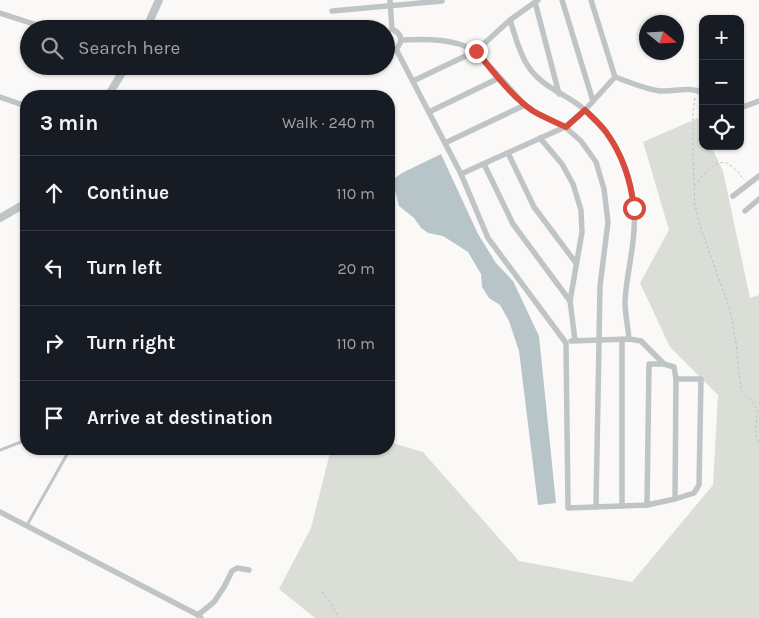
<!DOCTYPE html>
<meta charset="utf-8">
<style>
:root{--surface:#171b24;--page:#20242c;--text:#f1f3f6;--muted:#9ea1a6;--line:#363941}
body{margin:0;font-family:Karla,sans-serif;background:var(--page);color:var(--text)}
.controls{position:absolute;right:15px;top:15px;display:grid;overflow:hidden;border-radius:10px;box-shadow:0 1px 4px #0004}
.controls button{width:45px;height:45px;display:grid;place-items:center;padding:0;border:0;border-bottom:1px solid var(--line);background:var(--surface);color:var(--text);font:25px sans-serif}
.compass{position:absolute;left:639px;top:15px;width:45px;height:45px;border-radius:50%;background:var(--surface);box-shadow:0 1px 4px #0004;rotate:108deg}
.stop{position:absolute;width:15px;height:15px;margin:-11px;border:4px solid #d64b3c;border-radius:50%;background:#fff}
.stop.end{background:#d64b3c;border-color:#fff;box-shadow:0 1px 5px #0008}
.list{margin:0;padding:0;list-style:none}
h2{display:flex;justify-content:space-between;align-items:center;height:65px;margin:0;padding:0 20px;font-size:21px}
h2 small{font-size:16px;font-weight:400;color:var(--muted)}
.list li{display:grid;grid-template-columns:32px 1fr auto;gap:15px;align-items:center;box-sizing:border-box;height:75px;padding:0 20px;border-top:1px solid var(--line)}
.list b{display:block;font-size:19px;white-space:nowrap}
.list em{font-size:16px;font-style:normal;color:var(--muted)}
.icon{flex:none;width:28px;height:28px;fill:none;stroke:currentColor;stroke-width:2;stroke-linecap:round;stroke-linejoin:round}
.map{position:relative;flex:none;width:759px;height:618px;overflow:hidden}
.search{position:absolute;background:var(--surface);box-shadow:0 1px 4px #0004;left:20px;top:20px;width:375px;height:55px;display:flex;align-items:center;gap:12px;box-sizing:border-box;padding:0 18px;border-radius:28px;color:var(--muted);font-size:19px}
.panel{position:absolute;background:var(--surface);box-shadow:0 1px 4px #0004;left:20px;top:90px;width:375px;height:365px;border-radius:20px}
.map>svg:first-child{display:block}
</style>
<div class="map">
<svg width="759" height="618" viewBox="0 0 759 618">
<rect width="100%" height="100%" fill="#faf9f8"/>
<polygon fill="#dbded7" points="698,118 703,129 703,146 711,146 723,171 750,298 759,295 759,618 315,618 279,589 311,528 331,449 389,449 389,442 423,452 519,561 632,582 713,485 718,395 670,347 640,283 669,230 643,142"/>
<polygon fill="#b8c5c8" points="441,154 478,234 496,263 513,281 539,336 556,503 538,505 519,351 509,321 500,305 489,298 482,287 481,274 468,252 443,236 428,233 421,228 414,218 399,206 394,186 395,178 402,173"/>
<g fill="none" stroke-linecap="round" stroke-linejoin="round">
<g stroke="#babec0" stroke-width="1" stroke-dasharray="2.5 2.5" stroke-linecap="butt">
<path d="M695,98L693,113V156L695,205L700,226L730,310L736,343L741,391C746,396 755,402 757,410C759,423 751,429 759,442"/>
<path d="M695,186C702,177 717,155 730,165C736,169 740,175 744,180"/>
<polyline points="322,592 331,603 339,618"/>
</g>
<g stroke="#bfc5c7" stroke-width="3">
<polyline points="0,450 26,440"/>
<polyline points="27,525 70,449"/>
</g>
<g stroke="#bfc5c7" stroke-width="5.5">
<path d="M390,0L392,29C401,33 404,41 396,49L461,174L488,238L566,343L568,508L647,505L675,499L676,379H701L699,485L694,493L675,499"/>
<polyline points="562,0 593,101"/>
<polyline points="535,2 559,94"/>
<polyline points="332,11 442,1"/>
<polyline points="0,13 46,28"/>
<path d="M510,20C515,35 519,53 528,66C542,88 567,94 585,110C592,116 601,125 606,132C629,163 638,203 633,241C631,261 626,281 625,301C625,314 628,327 629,339"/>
<path d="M401,40C427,39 452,38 476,51L525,105L535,112L565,127L581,141L596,162L604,189L608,222L600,286L596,507"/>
<polyline points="386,48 392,50 396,49"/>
<path d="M615,77C630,82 644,89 660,91C674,92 690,86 703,93"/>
<polyline points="413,81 476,51 510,20 538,0"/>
<polyline points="0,97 26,106"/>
<polyline points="740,108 759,101"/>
<polyline points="429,112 499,78"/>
<polyline points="540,138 562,164 573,184 581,210 582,232 570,301 575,340"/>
<polyline points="445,143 525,105"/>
<polyline points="508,153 534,207 576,263"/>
<polyline points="484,164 513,224 570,301"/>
<polyline points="461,174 565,127 585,110 615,77 591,0"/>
<polyline points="733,196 759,176"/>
<polyline points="745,211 759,199"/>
<polyline points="571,341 629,339 641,341 664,364 674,367 676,379"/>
<polyline points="647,505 649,364 664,364"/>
<polyline points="622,506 622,340"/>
<polyline points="0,512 198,615 201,618"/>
<polyline points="198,615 214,602 224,587 232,571 237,568 249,570"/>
</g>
<g stroke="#bfc5c7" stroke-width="8">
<polyline points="146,29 159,0"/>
<polyline points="108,96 126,66"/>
<polyline points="0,218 26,203"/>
</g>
</g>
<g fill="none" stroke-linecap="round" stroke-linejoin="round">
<path stroke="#d64b3c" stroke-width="6" d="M476,51C493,71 511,96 533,111C543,117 555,122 566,127L585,110C592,117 600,124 606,132C622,154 631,182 634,208"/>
</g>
</svg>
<div class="controls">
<button>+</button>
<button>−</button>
<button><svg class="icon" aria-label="locate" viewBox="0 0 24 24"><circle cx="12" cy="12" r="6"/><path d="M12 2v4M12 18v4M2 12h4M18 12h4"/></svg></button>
</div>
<svg class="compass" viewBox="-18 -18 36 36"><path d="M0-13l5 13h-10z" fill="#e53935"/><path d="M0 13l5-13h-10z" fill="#9ea1a6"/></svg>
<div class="stop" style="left:634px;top:208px"></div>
<div class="stop end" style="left:476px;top:51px"></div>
<div class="search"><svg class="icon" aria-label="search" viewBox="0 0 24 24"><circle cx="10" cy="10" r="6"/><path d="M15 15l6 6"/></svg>Search here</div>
<section class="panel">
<h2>3 min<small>Walk · 240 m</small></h2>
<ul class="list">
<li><svg class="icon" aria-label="ahead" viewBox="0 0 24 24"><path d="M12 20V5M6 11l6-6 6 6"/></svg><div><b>Continue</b></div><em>110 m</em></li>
<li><svg class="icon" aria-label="left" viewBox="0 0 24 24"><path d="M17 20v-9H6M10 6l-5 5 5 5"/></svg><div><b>Turn left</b></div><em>20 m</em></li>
<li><svg class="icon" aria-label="right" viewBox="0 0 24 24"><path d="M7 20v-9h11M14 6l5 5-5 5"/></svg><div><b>Turn right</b></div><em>110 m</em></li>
<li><svg class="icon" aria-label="arrive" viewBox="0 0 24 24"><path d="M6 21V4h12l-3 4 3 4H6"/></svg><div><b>Arrive at destination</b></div></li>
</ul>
</section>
</div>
